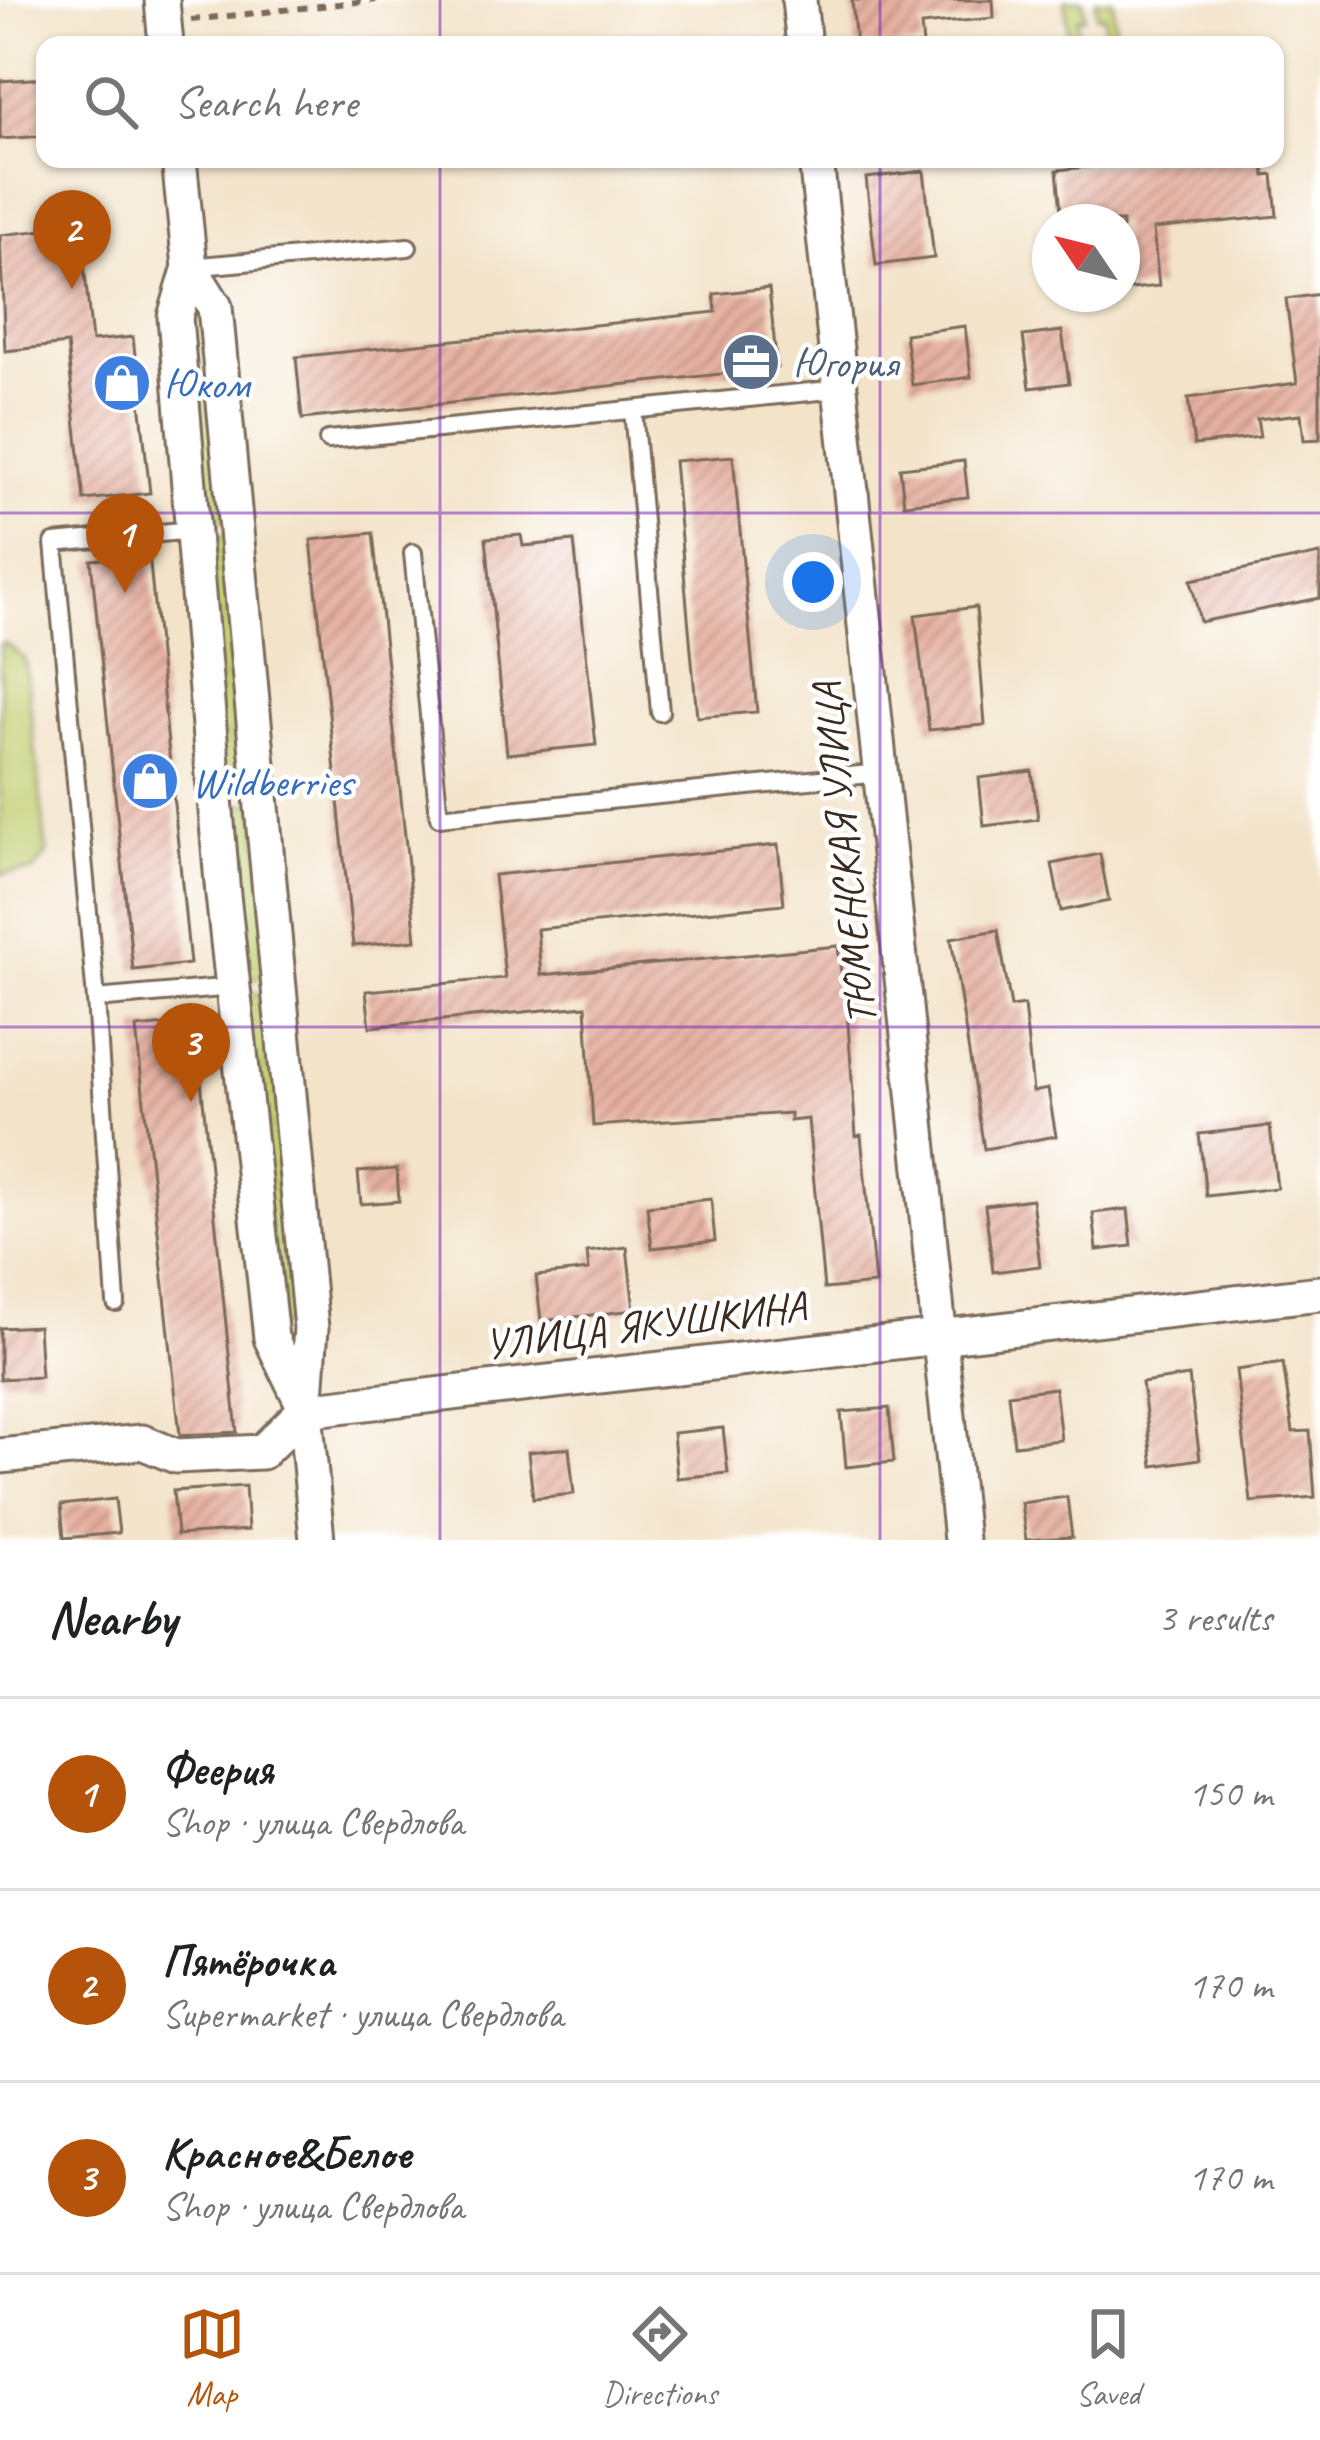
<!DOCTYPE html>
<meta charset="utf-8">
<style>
:root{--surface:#fff;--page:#f6f6f6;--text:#202124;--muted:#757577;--line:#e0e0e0;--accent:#b45309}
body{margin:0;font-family:Caveat,sans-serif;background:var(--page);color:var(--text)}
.compass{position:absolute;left:1032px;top:204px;width:108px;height:108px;border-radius:50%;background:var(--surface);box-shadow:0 3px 9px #0004;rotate:305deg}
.you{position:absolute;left:813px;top:582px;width:42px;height:42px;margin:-30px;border:9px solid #fff;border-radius:50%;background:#1a73e8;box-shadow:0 0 0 18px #1a73e833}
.badge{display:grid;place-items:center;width:78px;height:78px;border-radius:50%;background:var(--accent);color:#fff;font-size:39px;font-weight:700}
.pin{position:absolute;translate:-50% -99px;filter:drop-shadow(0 3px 6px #0008)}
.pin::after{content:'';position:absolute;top:63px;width:42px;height:36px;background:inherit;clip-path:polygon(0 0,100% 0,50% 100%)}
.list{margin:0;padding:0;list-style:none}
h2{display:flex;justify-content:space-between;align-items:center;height:156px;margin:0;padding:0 48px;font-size:51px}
h2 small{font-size:39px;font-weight:400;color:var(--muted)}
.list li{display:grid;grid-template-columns:78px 1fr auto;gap:36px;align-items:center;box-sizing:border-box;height:192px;padding:0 48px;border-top:3px solid var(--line)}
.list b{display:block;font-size:45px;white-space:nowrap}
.list p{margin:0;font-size:39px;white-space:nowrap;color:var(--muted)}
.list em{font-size:39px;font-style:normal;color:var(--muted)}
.icon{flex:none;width:66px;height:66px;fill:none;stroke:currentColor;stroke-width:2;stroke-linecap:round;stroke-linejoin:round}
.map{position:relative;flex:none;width:1320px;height:1540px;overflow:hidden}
.search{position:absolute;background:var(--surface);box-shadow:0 3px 9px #0004;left:36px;right:36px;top:36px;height:132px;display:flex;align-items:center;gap:30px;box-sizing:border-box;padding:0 42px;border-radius:24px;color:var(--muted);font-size:45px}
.sheet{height:732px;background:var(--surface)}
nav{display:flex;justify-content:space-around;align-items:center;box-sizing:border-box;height:168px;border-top:3px solid var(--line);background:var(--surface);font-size:33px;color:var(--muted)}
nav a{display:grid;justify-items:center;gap:6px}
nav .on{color:var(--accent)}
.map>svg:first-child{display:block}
</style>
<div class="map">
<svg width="1320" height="1540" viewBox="0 0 1320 1540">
<defs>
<pattern id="grass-tufts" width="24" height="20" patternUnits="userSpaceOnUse" patternTransform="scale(3)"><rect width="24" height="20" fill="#c1cf71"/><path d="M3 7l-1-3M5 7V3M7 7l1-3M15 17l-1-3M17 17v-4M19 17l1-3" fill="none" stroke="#a7b261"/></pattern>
<pattern id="building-hatch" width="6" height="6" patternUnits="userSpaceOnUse" patternTransform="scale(3)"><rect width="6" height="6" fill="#e6b0a0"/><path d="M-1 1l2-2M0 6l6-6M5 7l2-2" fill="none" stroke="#bc8f82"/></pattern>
</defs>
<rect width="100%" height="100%" fill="#fff"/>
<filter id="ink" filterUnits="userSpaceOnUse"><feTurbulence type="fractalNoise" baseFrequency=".00833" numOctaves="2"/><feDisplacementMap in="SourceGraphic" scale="24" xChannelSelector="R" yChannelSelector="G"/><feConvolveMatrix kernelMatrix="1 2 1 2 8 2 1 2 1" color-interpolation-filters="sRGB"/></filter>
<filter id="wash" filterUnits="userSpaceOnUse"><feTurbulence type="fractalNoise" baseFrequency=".004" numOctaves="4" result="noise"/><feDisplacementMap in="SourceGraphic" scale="48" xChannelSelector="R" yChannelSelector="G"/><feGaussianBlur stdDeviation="2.7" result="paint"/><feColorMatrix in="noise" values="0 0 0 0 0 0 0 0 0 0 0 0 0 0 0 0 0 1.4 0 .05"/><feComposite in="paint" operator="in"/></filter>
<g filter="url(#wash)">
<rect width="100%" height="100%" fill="#f3e3c9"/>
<g fill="url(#grass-tufts)" stroke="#7e7c48" stroke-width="3">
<polygon points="1065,0 1083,0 1085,17 1077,19 1080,42 1088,45 1069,45"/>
<polygon points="1096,0 1113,0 1117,45 1101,45 1100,40 1106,39 1104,16 1097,16"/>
<polygon points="210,315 230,520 199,523 179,318"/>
<polygon points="229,535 253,789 222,792 198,538"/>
<polygon points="256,803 271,977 238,980 224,806"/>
<polygon points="271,992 304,1324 276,1327 242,995"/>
</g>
<polygon fill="#c1cf71" stroke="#7e7c48" stroke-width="3" points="4,643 25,659 47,854 34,871 0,874 0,644"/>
<g id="blocks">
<g fill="url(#building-hatch)">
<polygon points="852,0 993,0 994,18 921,25 923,45 856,45"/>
<polygon points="45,78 45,136 0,139 0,81"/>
<polygon points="1166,159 1264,159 1265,176 1273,175 1277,216 1153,229 1159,286 1122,290 1122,222 1062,222 1057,170"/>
<polygon points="924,171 934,258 876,265 866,178"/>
<polygon points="80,226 92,341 133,337 150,493 84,500 67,344 5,351 0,235"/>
<polygon points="769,288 777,368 302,419 296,357 716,312 714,294"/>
<polygon points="1320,294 1320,439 1304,440 1301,414 1257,419 1260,437 1194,445 1188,398 1297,383 1286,299"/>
<polygon points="965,326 971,377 912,385 905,334"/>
<polygon points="1062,331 1069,383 1030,388 1023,336"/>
<polygon points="733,456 757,712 697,717 674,461"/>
<polygon points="964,461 968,497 904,504 900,468"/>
<polygon points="373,533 416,940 353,946 311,540"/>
<polygon points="521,535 523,546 574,541 596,745 507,754 486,538"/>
<polygon points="149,554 190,964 133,970 91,560"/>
<polygon points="1320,554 1320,598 1200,622 1191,580"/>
<polygon points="976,607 985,725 929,730 915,615"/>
<polygon points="1032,771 1038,819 984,826 979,778"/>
<polygon points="778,845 784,904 537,929 541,975 838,946 842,982 845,982 856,1136 861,1135 875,1284 824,1289 808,1119 790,1121 790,1113 593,1126 586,1006 370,1027 366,991 505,978 494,875"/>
<polygon points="1100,854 1109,901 1061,911 1052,864"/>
<polygon points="998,930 1011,1007 1024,1005 1033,1092 1048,1089 1056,1136 984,1149 951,938"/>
<polygon points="195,1022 237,1432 180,1435 136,1028"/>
<polygon points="1270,1126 1277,1188 1206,1196 1199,1134"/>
<polygon points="397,1169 399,1201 361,1204 358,1172"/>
<polygon points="711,1199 715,1241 652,1248 647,1206"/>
<polygon points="1032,1199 1040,1266 993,1272 985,1205"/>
<polygon points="1128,1209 1132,1246 1097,1250 1093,1213"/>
<polygon points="627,1247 634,1310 541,1321 536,1276 589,1270 587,1252"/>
<polygon points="38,1326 41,1377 0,1379 0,1328"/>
<polygon points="1283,1363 1293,1432 1310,1431 1315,1497 1251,1502 1236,1370"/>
<polygon points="1189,1376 1200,1459 1153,1466 1142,1383"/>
<polygon points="1055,1388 1061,1440 1014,1445 1008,1394"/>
<polygon points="889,1408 894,1462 846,1467 841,1412"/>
<polygon points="723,1428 728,1473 677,1478 673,1433"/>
<polygon points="569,1448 574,1494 533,1498 528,1452"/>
<polygon points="245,1486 248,1530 177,1535 173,1491"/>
<polygon points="1067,1497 1072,1537 1026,1540 1021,1503"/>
<polygon points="115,1499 119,1533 64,1538 61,1505"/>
</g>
</g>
</g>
<g filter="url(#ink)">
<use href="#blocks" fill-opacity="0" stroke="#7b6b5a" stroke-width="3"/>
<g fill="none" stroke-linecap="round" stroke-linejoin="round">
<g stroke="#7b6b5a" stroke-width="22">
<g id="lane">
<polyline points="190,267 408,247"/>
<polyline points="633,410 660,712"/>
<polyline points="328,440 840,389"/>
<polyline points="413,553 439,817 880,773"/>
<polyline points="96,999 54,543 192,530"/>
<polyline points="116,1303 96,999 233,987"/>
</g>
</g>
<g stroke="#7b6b5a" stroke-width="39">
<g id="street">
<polyline points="162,0 166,45"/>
<polyline points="799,0 804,45"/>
<polyline points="179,159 190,267 175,317 223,895 271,1338 305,1408"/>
<polyline points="816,159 961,1540"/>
<polyline points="190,267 215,307 311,1328 305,1410 317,1540"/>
<polyline points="0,1456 142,1442 176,1456 262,1452 305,1410 1320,1293"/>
</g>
</g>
<polyline stroke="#7b6b5a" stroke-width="6" stroke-dasharray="9 9" stroke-linecap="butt" points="191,20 376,0"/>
<use href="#lane" stroke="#fff" stroke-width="16"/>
<use href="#street" stroke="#fff" stroke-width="33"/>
</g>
</g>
<path fill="none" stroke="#7b2cbf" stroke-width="3" stroke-opacity="0.55" d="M440,0V45M880,0V45M440,159V1540M880,159V1540M0,513H1320M0,1027H1320"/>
<defs>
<g id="office-disc" transform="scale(3)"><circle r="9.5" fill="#5c6f8a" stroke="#fff"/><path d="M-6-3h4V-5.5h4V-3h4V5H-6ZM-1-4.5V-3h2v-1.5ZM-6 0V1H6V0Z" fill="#fff"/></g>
<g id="shop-disc" transform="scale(3)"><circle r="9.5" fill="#3f7fe0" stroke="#fff"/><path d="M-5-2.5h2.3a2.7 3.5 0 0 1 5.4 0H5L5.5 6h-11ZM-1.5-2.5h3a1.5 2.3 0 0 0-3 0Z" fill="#fff"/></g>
</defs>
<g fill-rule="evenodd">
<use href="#office-disc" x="751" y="362"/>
<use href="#shop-disc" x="122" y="383"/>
<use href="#shop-disc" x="150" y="781"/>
</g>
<g text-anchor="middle" stroke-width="9" stroke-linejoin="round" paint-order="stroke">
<g font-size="42" fill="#4e5e75" stroke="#fff" text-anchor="start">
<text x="793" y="377">Югория</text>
</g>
<g font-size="42" fill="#366cbe" stroke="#fff" text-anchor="start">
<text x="164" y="398">Юком</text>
<text x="192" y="796">Wildberries</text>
</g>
<g font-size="42" fill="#3b2a1e" stroke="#fff">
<text transform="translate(843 854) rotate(-96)" y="15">ТЮМЕНСКАЯ УЛИЦА</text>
<text transform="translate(645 1324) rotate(-7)" y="15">УЛИЦА ЯКУШКИНА</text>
</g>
</g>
</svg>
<svg class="compass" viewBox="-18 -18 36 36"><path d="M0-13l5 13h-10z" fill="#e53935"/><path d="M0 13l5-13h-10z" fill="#757577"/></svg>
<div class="you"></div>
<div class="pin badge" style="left:125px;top:593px">1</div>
<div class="pin badge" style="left:72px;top:289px">2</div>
<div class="pin badge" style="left:191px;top:1102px">3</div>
<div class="search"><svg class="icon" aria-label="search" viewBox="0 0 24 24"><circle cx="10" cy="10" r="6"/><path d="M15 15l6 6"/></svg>Search here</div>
</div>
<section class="sheet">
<h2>Nearby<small>3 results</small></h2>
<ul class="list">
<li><span class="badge">1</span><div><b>Феерия</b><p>Shop · улица Свердлова</p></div><em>150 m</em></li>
<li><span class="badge">2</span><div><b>Пятёрочка</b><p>Supermarket · улица Свердлова</p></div><em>170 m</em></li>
<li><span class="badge">3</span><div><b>Красное&amp;Белое</b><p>Shop · улица Свердлова</p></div><em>170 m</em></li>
</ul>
</section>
<nav>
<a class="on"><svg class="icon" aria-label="map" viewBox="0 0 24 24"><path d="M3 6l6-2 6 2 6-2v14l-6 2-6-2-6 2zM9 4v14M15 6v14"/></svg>Map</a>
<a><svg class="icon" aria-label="directions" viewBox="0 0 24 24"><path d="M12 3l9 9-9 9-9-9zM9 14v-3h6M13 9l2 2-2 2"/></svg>Directions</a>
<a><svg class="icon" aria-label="saved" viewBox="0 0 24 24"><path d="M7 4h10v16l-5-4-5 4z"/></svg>Saved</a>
</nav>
